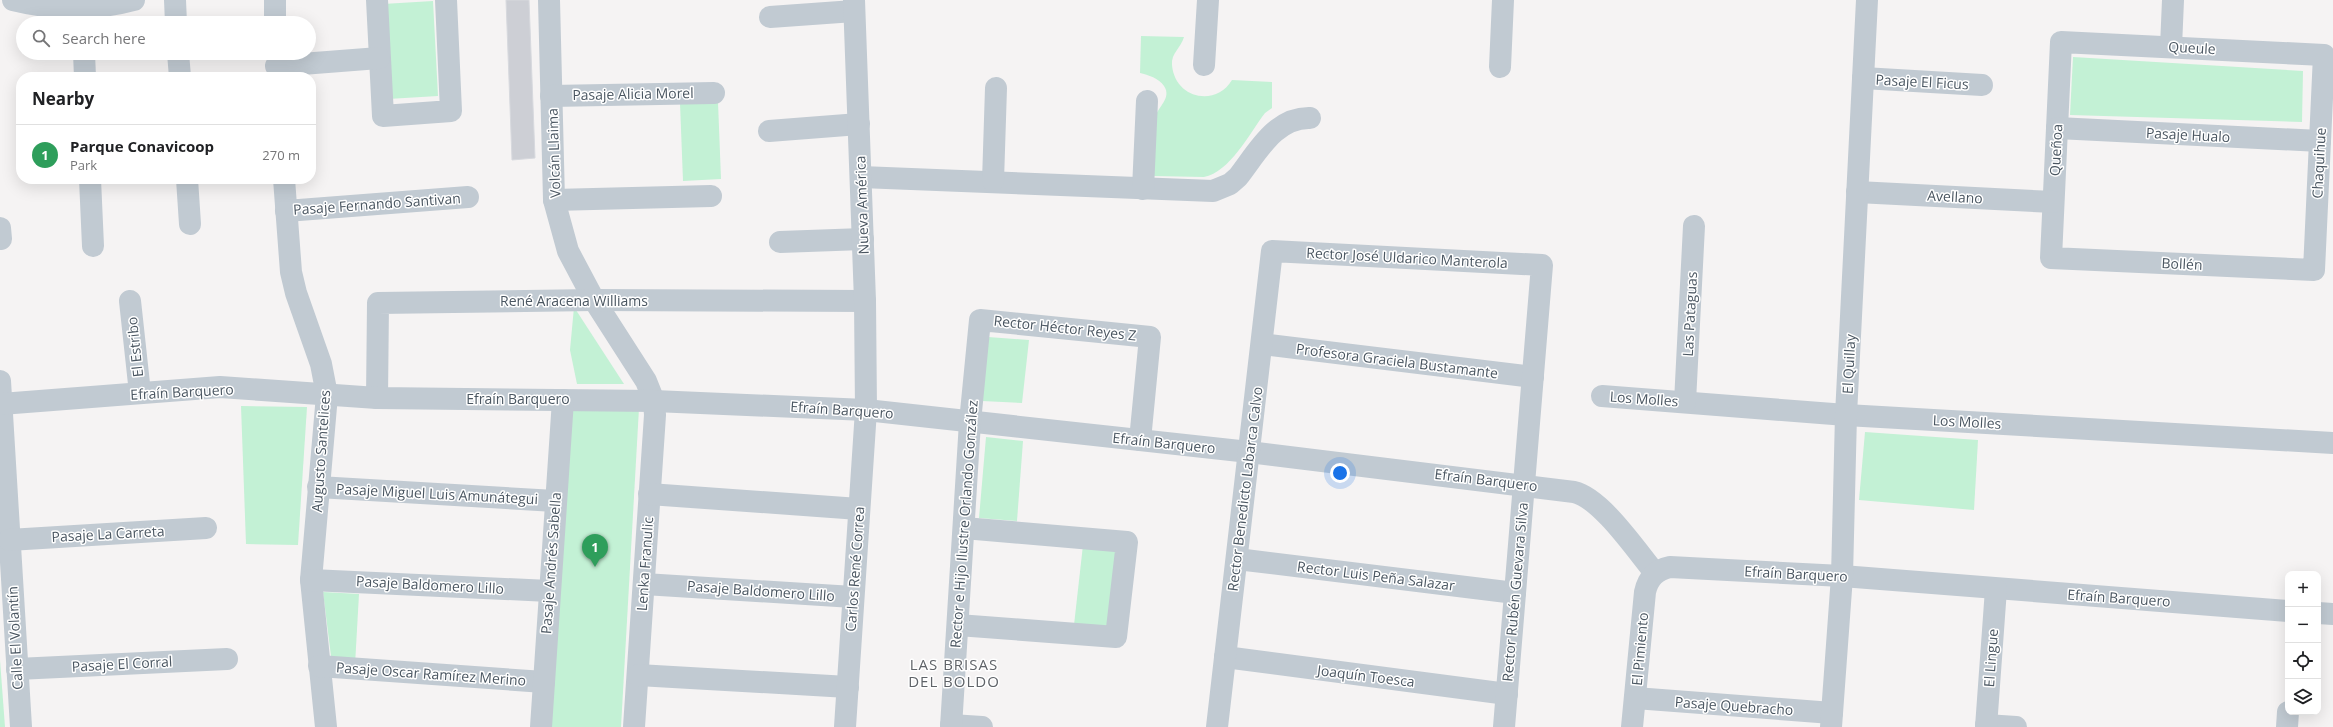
<!DOCTYPE html>
<meta charset="utf-8">
<style>
:root{--surface:#fff;--page:#f2f2f2;--text:#202124;--muted:#757577;--line:#e0e0e0;--accent:#0f766e}
body{margin:0;font-family:"Open Sans",sans-serif;background:var(--page);color:var(--text)}
.controls{position:absolute;right:12px;bottom:12px;display:grid;overflow:hidden;border-radius:8px;box-shadow:0 4px 16px #0002}
.controls button{width:36px;height:36px;display:grid;place-items:center;padding:0;border:0;border-bottom:1px solid var(--line);background:var(--surface);color:var(--text);font:20px sans-serif}
.you{position:absolute;left:1340px;top:473px;width:14px;height:14px;margin:-10px;border:3px solid #fff;border-radius:50%;background:#1a73e8;box-shadow:0 0 0 6px #1a73e833}
.badge{display:grid;place-items:center;width:26px;height:26px;border-radius:50%;background:var(--accent);color:#fff;font-size:13px;font-weight:700}
.pin{position:absolute;translate:-50% -33px;filter:drop-shadow(0 1px 2px #0008)}
.pin::after{content:'';position:absolute;top:21px;width:14px;height:12px;background:inherit;clip-path:polygon(0 0,100% 0,50% 100%)}
.list{margin:0;padding:0;list-style:none}
h2{display:flex;justify-content:space-between;align-items:center;height:52px;margin:0;padding:0 16px;font-size:17px}
h2 small{font-size:13px;font-weight:400;color:var(--muted)}
.list li{display:grid;grid-template-columns:26px 1fr auto;gap:12px;align-items:center;box-sizing:border-box;height:60px;padding:0 16px;border-top:1px solid var(--line)}
.list b{display:block;font-size:15px;white-space:nowrap}
.list p{margin:0;font-size:13px;white-space:nowrap;color:var(--muted)}
.list em{font-size:13px;font-style:normal;color:var(--muted)}
.icon{flex:none;width:22px;height:22px;fill:none;stroke:currentColor;stroke-width:2;stroke-linecap:round;stroke-linejoin:round}
.map{position:relative;flex:none;width:2333px;height:727px;overflow:hidden}
.search{position:absolute;background:var(--surface);box-shadow:0 4px 16px #0002;left:16px;top:16px;width:300px;height:44px;display:flex;align-items:center;gap:10px;box-sizing:border-box;padding:0 14px;border-radius:22px;color:var(--muted);font-size:15px}
.panel{position:absolute;background:var(--surface);box-shadow:0 4px 16px #0002;left:16px;top:72px;width:300px;height:112px;border-radius:16px}
.map>svg:first-child{display:block}
</style>
<div class="map">
<svg width="2333" height="727" viewBox="0 0 2333 727">
<rect width="100%" height="100%" fill="#f5f3f3"/>
<g fill="#c3f1d5">
<polygon points="433,1 438,96 388,99 383,4"/>
<path d="M1141,36L1184,37C1181,48 1171,53 1172,65C1175,99 1216,107 1232,80L1272,82V108L1265,113C1249,134 1230,172 1204,177L1153,176C1154,158 1151,133 1155,117C1158,107 1172,98 1164,86C1159,78 1148,75 1140,73Z"/>
<polygon points="2073,57 2303,71 2302,122 2070,115"/>
<polygon points="718,102 721,179 683,181 680,103"/>
<polygon points="574,307 624,384 577,384 570,350"/>
<polygon points="988,337 1029,340 1022,403 982,401"/>
<polygon points="241,406 307,407 298,545 246,544"/>
<polygon points="571,406 639,408 621,727 550,727"/>
<polygon points="1865,432 1978,440 1974,510 1859,500"/>
<polygon points="986,437 1023,441 1017,521 979,518"/>
<polygon points="1083,545 1118,548 1111,629 1074,625"/>
<polygon points="323,592 359,594 355,665 332,664"/>
<polygon points="0,660 5,727 0,727"/>
</g>
<polygon fill="#cdcfd5" stroke="#d7d9de" points="506,0 529,0 535,158 512,160"/>
<g fill="none" stroke-linecap="round" stroke-linejoin="round">
<g stroke="#c1cad2" stroke-width="22">
<path d="M13,0C53,10 94,11 134,0"/>
<polyline points="175,0 176,23"/>
<polyline points="377,0 383,116 451,111 446,0"/>
<polyline points="549,0 554,200 568,251 594,300 646,381 654,401 655,415 634,727"/>
<polyline points="770,17 854,11"/>
<polyline points="275,23 275,0"/>
<polygon points="2061,42 2324,55 2314,270 2051,258"/>
<polyline points="2171,47 2173,0"/>
<polyline points="84,53 85,77"/>
<polyline points="178,53 180,77"/>
<polyline points="1204,65 1208,0"/>
<polyline points="276,66 379,58"/>
<polyline points="1500,67 1503,0"/>
<polyline points="1863,78 1982,85"/>
<polyline points="551,96 714,93"/>
<polyline points="2057,128 2320,141"/>
<polyline points="769,131 859,124"/>
<path d="M861,177L1213,191L1230,184L1238,177C1257,153 1275,117 1310,118"/>
<polyline points="90,179 93,246"/>
<polyline points="187,179 190,224"/>
<polyline points="284,179 291,272 296,293 321,364 327,395 311,580 326,727"/>
<polyline points="993,181 996,88"/>
<polyline points="1143,189 1147,101"/>
<polyline points="1857,192 2053,202"/>
<polyline points="554,200 711,196"/>
<polyline points="286,211 468,197"/>
<polyline points="0,228 1,239"/>
<polyline points="780,242 863,239"/>
<polyline points="130,301 140,393"/>
<polyline points="1262,344 1533,377"/>
<polyline points="0,381 21,727"/>
<polyline points="1602,396 1846,415 2333,443"/>
<polyline points="377,398 378,303 594,300 865,301"/>
<polyline points="1685,402 1694,226"/>
<path d="M1,404L220,387L377,398L654,401L866,410L1249,452L1574,492C1601,498 1636,550 1655,573"/>
<polyline points="318,487 555,501"/>
<polyline points="649,494 859,509"/>
<polyline points="9,540 206,528"/>
<polyline points="1237,559 1515,593"/>
<polyline points="311,580 549,591"/>
<polyline points="644,584 853,597"/>
<polyline points="2318,613 2333,614"/>
<polyline points="958,625 1116,637 1127,542 964,528"/>
<polyline points="1225,657 1507,694"/>
<polyline points="319,666 544,682"/>
<polyline points="17,669 227,659"/>
<polyline points="638,675 848,687"/>
<polyline points="1635,698 1832,713"/>
<polyline points="951,725 982,727"/>
<polyline points="1986,725 2016,727"/>
<polyline points="541,727 563,400"/>
<polyline points="845,727 866,410 865,301 854,0"/>
<polyline points="951,727 970,422 980,320 1150,337 1140,440"/>
<polyline points="1217,727 1272,251 1542,265 1504,727"/>
<path d="M1632,727L1645,592C1648,578 1656,570 1670,567L1842,576L2288,611"/>
<polyline points="1831,727 1842,576 1846,415 1867,0"/>
<polyline points="1986,727 1996,589"/>
<polyline points="2287,727 2288,712"/>
</g>
</g>
<g text-anchor="middle" stroke-width="3" stroke-linejoin="round" paint-order="stroke">
<g font-size="14" fill="#4a5661" stroke="#fff">
<text transform="translate(2192 48) rotate(3)" y="5">Queule</text>
<text transform="translate(1922 82) rotate(3)" y="5">Pasaje El Ficus</text>
<text transform="translate(633 94) rotate(-1)" y="5">Pasaje Alicia Morel</text>
<text transform="translate(2188 135) rotate(3)" y="5">Pasaje Hualo</text>
<text transform="translate(2056 150) rotate(-87)" y="5">Queñoa</text>
<text transform="translate(554 153) rotate(-92)" y="5">Volcán Llaima</text>
<text transform="translate(2319 163) rotate(-87)" y="5">Chaquihue</text>
<text transform="translate(1955 197) rotate(3)" y="5">Avellano</text>
<text transform="translate(377 204) rotate(-4)" y="5">Pasaje Fernando Santivan</text>
<text transform="translate(862 205) rotate(-92)" y="5">Nueva América</text>
<text transform="translate(1407 258) rotate(3)" y="5">Rector José Uldarico Manterola</text>
<text transform="translate(2182 264) rotate(3)" y="5">Bollén</text>
<text x="574" y="306">René Aracena Williams</text>
<text transform="translate(1690 314) rotate(-87)" y="5">Las Pataguas</text>
<text transform="translate(1065 328) rotate(6)" y="5">Rector Héctor Reyes Z</text>
<text transform="translate(135 347) rotate(-96)" y="5">El Estribo</text>
<text transform="translate(1397 361) rotate(7)" y="5">Profesora Graciela Bustamante</text>
<text transform="translate(1849 364) rotate(-87)" y="5">El Quillay</text>
<text transform="translate(182 392) rotate(-3)" y="5">Efraín Barquero</text>
<text x="518" y="404">Efraín Barquero</text>
<text transform="translate(1644 399) rotate(4)" y="5">Los Molles</text>
<text transform="translate(842 410) rotate(4)" y="5">Efraín Barquero</text>
<text transform="translate(1967 422) rotate(3)" y="5">Los Molles</text>
<text transform="translate(1164 443) rotate(6)" y="5">Efraín Barquero</text>
<text transform="translate(321 451) rotate(-86)" y="5">Augusto Santelices</text>
<text transform="translate(1486 480) rotate(7)" y="5">Efraín Barquero</text>
<text transform="translate(1245 489) rotate(-83)" y="5">Rector Benedicto Labarca Calvo</text>
<text transform="translate(437 494) rotate(3)" y="5">Pasaje Miguel Luis Amunátegui</text>
<text transform="translate(964 524) rotate(-86)" y="5">Rector e Hijo Ilustre Orlando González</text>
<text transform="translate(108 534) rotate(-3)" y="5">Pasaje La Carreta</text>
<text transform="translate(551 563) rotate(-86)" y="5">Pasaje Andrés Sabella</text>
<text transform="translate(645 564) rotate(-86)" y="5">Lenka Franulic</text>
<text transform="translate(855 569) rotate(-86)" y="5">Carlos René Correa</text>
<text transform="translate(1796 574) rotate(3)" y="5">Efraín Barquero</text>
<text transform="translate(1376 576) rotate(7)" y="5">Rector Luis Peña Salazar</text>
<text transform="translate(430 585) rotate(3)" y="5">Pasaje Baldomero Lillo</text>
<text transform="translate(761 591) rotate(4)" y="5">Pasaje Baldomero Lillo</text>
<text transform="translate(1515 592) rotate(-85)" y="5">Rector Rubén Guevara Silva</text>
<text transform="translate(2119 598) rotate(4)" y="5">Efraín Barquero</text>
<text transform="translate(15 638) rotate(-93)" y="5">Calle El Volantín</text>
<text transform="translate(1640 649) rotate(-85)" y="5">El Pimiento</text>
<text transform="translate(1991 658) rotate(-86)" y="5">El Lingue</text>
<text transform="translate(122 664) rotate(-3)" y="5">Pasaje El Corral</text>
<text transform="translate(431 674) rotate(4)" y="5">Pasaje Oscar Ramírez Merino</text>
<text transform="translate(1366 676) rotate(7)" y="5">Joaquín Toesca</text>
<text transform="translate(1734 706) rotate(4)" y="5">Pasaje Quebracho</text>
</g>
<g font-size="15" letter-spacing="1" fill="#5f6368" stroke="#fff">
<text x="954" y="670">LAS BRISAS<tspan x="954" dy="17">DEL BOLDO</tspan></text>
</g>
</g>
</svg>
<div class="controls">
<button>+</button>
<button>−</button>
<button><svg class="icon" aria-label="locate" viewBox="0 0 24 24"><circle cx="12" cy="12" r="6"/><path d="M12 2v4M12 18v4M2 12h4M18 12h4"/></svg></button>
<button><svg class="icon" aria-label="layers" viewBox="0 0 24 24"><path d="M12 4l9 5-9 5-9-5zM3 14l9 5 9-5"/></svg></button>
</div>
<div class="you"></div>
<div class="pin badge" style="left:595px;top:567px;background:#2e9e5b">1</div>
<div class="search"><svg class="icon" aria-label="search" viewBox="0 0 24 24"><circle cx="10" cy="10" r="6"/><path d="M15 15l6 6"/></svg>Search here</div>
<section class="panel">
<h2>Nearby<small></small></h2>
<ul class="list">
<li><span class="badge" style="background:#2e9e5b">1</span><div><b>Parque Conavicoop</b><p>Park</p></div><em>270 m</em></li>
</ul>
</section>
</div>
